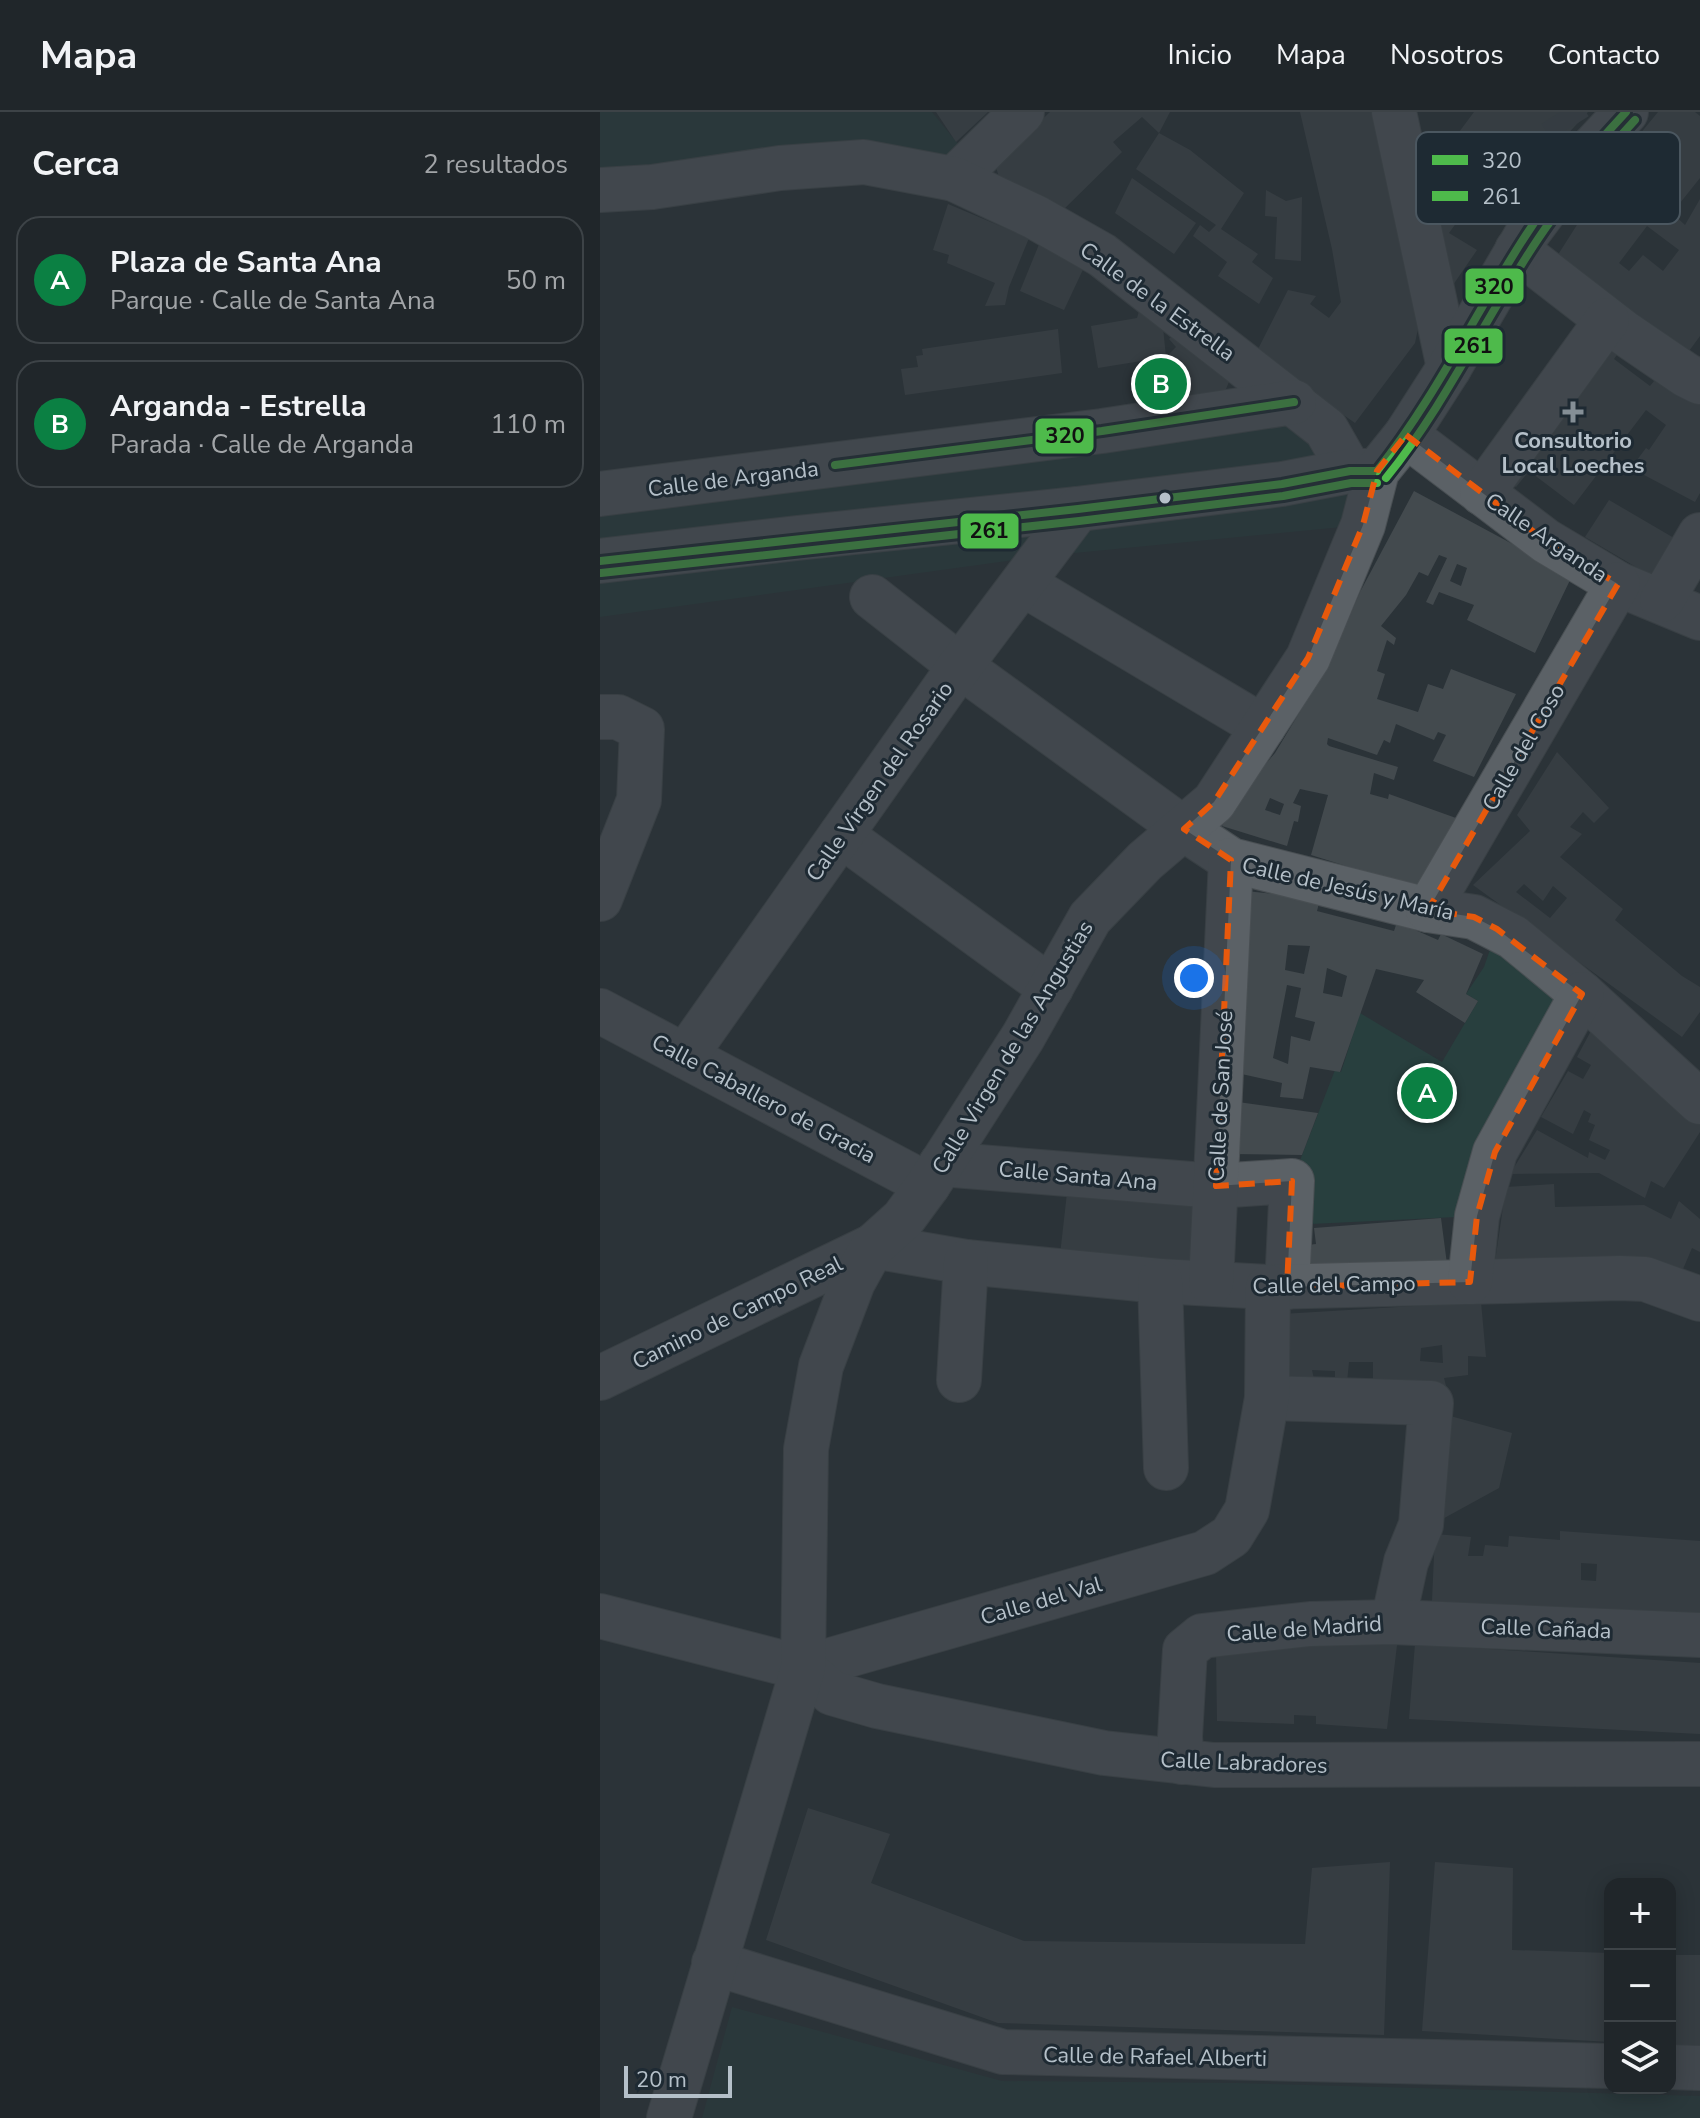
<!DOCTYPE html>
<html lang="es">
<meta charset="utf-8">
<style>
:root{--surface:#20262a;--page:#2d3236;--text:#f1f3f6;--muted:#a2a5a8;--line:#3d4347;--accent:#0b8043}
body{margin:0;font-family:"Nunito Sans",sans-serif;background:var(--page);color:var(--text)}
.controls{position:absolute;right:24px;bottom:24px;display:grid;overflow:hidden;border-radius:16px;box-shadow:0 4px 20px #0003}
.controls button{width:72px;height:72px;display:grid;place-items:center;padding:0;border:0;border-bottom:2px solid var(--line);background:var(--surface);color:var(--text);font:40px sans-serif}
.scale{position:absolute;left:24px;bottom:20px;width:108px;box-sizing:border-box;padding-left:8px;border:4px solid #b5c0c9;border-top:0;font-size:22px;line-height:28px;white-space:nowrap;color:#b5c0c9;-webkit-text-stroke:6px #1e2a33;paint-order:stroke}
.you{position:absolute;left:594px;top:866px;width:28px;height:28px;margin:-20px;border:6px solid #fff;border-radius:50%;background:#1a73e8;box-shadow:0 0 0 12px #1a73e833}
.badge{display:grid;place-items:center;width:52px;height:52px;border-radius:50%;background:var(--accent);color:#fff;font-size:26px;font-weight:700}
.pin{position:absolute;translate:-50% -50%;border:4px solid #fff;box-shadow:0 2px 8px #0006}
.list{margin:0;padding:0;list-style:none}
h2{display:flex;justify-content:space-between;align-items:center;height:104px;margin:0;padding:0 32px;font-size:34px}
h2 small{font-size:26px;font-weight:400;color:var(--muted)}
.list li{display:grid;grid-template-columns:52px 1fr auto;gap:24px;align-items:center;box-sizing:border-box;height:128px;margin:0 16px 16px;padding:0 16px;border:2px solid var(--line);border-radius:24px}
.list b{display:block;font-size:30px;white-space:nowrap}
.list p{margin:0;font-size:26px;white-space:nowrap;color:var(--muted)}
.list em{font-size:26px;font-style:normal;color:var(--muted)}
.icon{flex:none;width:44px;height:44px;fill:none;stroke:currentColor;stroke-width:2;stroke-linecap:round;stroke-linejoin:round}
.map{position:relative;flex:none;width:1100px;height:2006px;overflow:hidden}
header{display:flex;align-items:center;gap:48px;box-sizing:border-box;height:112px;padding:0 40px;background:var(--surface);border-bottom:2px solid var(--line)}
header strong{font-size:38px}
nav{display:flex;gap:44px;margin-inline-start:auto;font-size:28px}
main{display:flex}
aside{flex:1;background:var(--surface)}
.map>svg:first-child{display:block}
</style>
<header>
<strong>Mapa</strong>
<nav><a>Inicio</a><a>Mapa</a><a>Nosotros</a><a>Contacto</a></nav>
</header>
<main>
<aside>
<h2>Cerca<small>2 resultados</small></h2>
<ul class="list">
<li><span class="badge">A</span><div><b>Plaza de Santa Ana</b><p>Parque · Calle de Santa Ana</p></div><em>50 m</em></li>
<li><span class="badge">B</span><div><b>Arganda - Estrella</b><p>Parada · Calle de Arganda</p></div><em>110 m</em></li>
</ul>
</aside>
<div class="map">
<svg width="1100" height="2006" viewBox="0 0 1100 2006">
<rect width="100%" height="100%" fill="#2b3338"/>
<g fill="#283f3e">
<polygon points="0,0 332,0 372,49 0,78"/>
<polygon points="694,290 750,359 763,413 444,444 0,505 0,381"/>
<polygon points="897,817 982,882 877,1104 690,1113 692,1069 735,958 741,960 760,901 842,950 878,889 866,882 884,855"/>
<polygon points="132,1895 402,1969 637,1971 1100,1984 1100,2006 102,2006"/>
</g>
<g fill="#434a4e" fill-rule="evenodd">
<polygon points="336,0 388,0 356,30"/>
<polygon points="450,0 570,0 559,21 542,5 513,30 522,40 460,101 399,65 395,52"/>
<polygon points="700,0 777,0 820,207 815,231 755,311 656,241 688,178 716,184 710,192 729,206 741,190 732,137"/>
<polygon points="874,0 988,0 924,69 906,42 849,121 877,138 853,173 834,93 830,59"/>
<path d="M1058,0H1095L1100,4V66L1072,101L1085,113L1100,87V224L1081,250L954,149L1017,50ZM1047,114L1079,138L1063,159L1043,143L1029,159L1019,151Z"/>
<polygon points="559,21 590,38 644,81 621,117 658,142 652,150 673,166 659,192 618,164 627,150 593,124 600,113 609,120 616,113 536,57"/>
<polygon points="532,66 596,111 574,142 515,101"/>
<polygon points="666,78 686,89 702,85 701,149 675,147 677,105 665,104"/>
<polygon points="348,92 429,126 409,175 405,193 385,194 395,171 347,151 349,143 333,138"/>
<polygon points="440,130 487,149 464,198 420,179"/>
<polygon points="543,186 561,196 566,245 498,256 491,214 537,206"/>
<polygon points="458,217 462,261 305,283 301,257 318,255 316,244 323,243 322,237"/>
<polygon points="579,218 631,265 621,289 576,293 566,245 576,235 569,227"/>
<polygon points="1010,227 1021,237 1014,247 1050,274 1059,263 1100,286 1100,381 1095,390 1031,356 1046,336 1049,338 1066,313 1046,298 974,393 929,359 916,375 904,367"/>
<path d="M814,379L972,464L935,541L867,508L874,493L839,480L833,493L826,490L847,446L839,443L828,464L819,460L806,483L781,514L796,526L794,533L787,528L777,559L785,562L777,587L818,600L828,572L843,577L851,557L916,582L874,665L833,649L846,623L838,620L834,628L796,612L790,631L784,628L777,643L728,626L727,632L729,634L798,655L794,668L774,661L770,682L788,687L789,682L856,706L848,730L820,777L711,743L728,683L700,677L693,691L701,694L698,710L694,709L687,734L622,714L640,682L675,641L730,550L760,480ZM857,452L867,456L861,474L850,469ZM670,686L684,692L680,703L665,698Z"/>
<polygon points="1009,388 1074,426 1053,465 985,425"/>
<path d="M957,640L1009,696L994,711L983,700L970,715L982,722L960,745L1023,797L1015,808L1082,864L1100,875V900L1082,925L873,773L930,719L917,703ZM924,772L943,789L953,774L967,786L950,806L916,780Z"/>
<path d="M646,779L720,787L717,799L794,819L797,810L838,828L841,822L883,842L866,882L878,889L865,911L816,880L824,868L776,857L740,960L710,955L703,987L680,985L682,971L637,961ZM688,833L710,834L704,862L685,858ZM727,856L747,864L742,885L723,881ZM687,873L701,876L695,905L715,910L710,929L691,924L688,952L673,946Z"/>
<polygon points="992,917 1100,1006 1100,1020 1064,1076 1051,1069 1045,1086 999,1061 910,1062 937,1018 988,1046 989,1040 1005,1048 1010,1038 989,1028 995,1013 988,1010 991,1002 984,998 973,1022 941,1005 968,959 983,967 991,953 977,945"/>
<polygon points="638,990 718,1001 702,1043 632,1042"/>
<polygon points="954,1072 955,1095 1044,1093 1071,1107 1079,1089 1100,1107 1100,1140 1092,1136 1083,1157 1035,1149 895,1150 906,1075"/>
<polygon points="467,1081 595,1089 594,1156 460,1143"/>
<polygon points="841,1106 847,1152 707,1155 707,1133 716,1132 714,1116"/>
<path d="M881,1190L886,1245L868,1244V1263L844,1266L846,1274L773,1271V1250H749L747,1270L735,1269V1259L712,1258L715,1272L687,1269L682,1202ZM842,1233L843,1251L820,1249L821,1236Z"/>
<polygon points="843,1302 912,1321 899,1376 837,1410"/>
<path d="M960,1419L1100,1429V1507L832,1489L835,1422L871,1425L868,1444H883L885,1433L908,1435L909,1424L960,1428ZM981,1451L997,1452L996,1469L981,1468Z"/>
<polygon points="716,1528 797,1533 787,1617 716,1612 716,1604 694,1603 694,1612 617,1609 616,1536"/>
<polygon points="815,1532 1100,1551 1100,1622 809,1607"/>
<polygon points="208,1696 290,1722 271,1771 424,1829 705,1832 712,1756 790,1750 784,1923 398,1911 166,1828"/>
<polygon points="835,1750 913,1756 912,1838 1010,1841 1010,1930 822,1919"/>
<polygon points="1070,1843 1100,1843 1100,1934 1070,1933"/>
</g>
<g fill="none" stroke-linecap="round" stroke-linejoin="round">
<polyline stroke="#40484e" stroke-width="44" stroke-dasharray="44 22" stroke-linecap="butt" points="960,0 970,16"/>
<g stroke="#494f53" stroke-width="46">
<g id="minor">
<polyline points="794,0 849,256"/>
<polyline points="354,67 422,0"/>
<polyline points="0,78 52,75 180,56 264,50 354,67 435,105 502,143 726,317 750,359"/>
<polyline points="917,138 1023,220 1086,263 1100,270"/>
<polyline points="806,323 946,429 1018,472 1100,506"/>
<polyline points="882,381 1007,208"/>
<polyline points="0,382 502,319 694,290"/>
<polyline points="0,449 197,426 478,397 682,372 750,359 776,359"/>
<polyline points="423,472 663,615"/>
<polyline points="272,485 360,554 584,717 631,748 828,798 874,805 913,825 982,882 1100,990"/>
<polyline points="1062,488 1100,423"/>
<polyline points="0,605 18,605 42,617 39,688 0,787"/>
<polyline points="241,723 451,876"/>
<polyline points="828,798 1018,472"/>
<polyline points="0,899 328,1073"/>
<polyline points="85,944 360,554 478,397"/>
<polyline points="341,1052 616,1074 692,1069 687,1175"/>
<polyline points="273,1134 366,1150 560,1169 668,1175 1020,1166 1045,1167 1100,1187"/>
<polyline points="560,1169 566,1356"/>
<polyline points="870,1170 877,1104 895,1040 982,882"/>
<polyline points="611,1171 631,748"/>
<polyline points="0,1266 273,1134"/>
<polyline points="359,1268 366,1150"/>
<polyline points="667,1286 831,1291 821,1413 806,1450 793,1510"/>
<polyline points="0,1504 203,1556 605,1441 631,1424 647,1398 667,1286 668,1175"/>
<polyline points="203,1556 232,1581 277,1594 504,1641 614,1653 1100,1652"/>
<polyline points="582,1650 580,1625 585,1538 602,1524 710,1512 793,1510 1100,1523"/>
<polyline points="114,1851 403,1940 1010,1954"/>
<polyline points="1070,1955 1100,1956"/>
<polyline points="69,2006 203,1556 206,1337 221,1254 253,1170 273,1134 303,1107 328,1073 423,925 490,806 545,749 614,690 708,546 763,413 777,359 806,323 849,256 927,122 986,43 1026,0"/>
</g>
</g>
<use href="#minor" stroke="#5b6166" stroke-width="44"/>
<g stroke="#1e2a33" stroke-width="14">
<g id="bus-1">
<polyline points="235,353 502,319 694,290"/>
<path d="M777,359C836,285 875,201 926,123C955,78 990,39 1026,0"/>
<polyline points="0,449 478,397 682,372 750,359 777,359"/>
</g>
</g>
<g stroke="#1e2a33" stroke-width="14">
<g id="bus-2">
<path d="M786,366C846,292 885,206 938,127C966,85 1000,46 1035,8"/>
<polyline points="1,461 479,409 683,384 751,371 777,371"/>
</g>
</g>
<use href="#bus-1" stroke="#4eba4b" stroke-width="8"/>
<use href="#bus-2" stroke="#4eba4b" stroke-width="8"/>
</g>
<path d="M0 0H1100V2006H0ZM806,323L946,429L1018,472L828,798L874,805L897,817L982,882L895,1040L877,1104L870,1170L687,1175L692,1069L616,1074L631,748L584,717L614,690L708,546L763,413L777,359Z" fill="#2b3338" fill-opacity=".55" fill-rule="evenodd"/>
<path fill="none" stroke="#e8590c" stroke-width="6" stroke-dasharray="16 10" stroke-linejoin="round" d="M806,323L946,429L1018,472L828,798L874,805L897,817L982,882L895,1040L877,1104L870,1170L687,1175L692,1069L616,1074L631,748L584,717L614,690L708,546L763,413L777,359Z"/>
<path fill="#858f96" stroke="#1e2a33" stroke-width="3" d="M969 288h8v8h8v8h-8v8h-8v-8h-8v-8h8z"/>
<circle fill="#b5c0c9" stroke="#1e2a33" stroke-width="3" cx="565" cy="386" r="7"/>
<g text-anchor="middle" stroke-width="6" stroke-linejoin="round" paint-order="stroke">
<g font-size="22" fill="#b5c0c9" stroke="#1e2a33">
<text transform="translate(558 189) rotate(36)" y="8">Calle de la Estrella</text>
<text transform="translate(133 366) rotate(-7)" y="8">Calle de Arganda</text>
<text transform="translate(947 425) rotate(34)" y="8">Calle Arganda</text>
<text transform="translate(923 635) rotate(-60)" y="8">Calle del Coso</text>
<text transform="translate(279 669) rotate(-55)" y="8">Calle Virgen del Rosario</text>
<text transform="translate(748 776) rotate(13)" y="8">Calle de Jesús y María</text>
<text transform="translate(412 935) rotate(-59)" y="8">Calle Virgen de las Angustias</text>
<text transform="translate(620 984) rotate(-87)" y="8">Calle de San José</text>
<text transform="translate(164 986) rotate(28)" y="8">Calle Caballero de Gracia</text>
<text transform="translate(478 1063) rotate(5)" y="8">Calle Santa Ana</text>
<text transform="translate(734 1172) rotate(-1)" y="8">Calle del Campo</text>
<text transform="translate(137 1200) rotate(-26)" y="8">Camino de Campo Real</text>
<text transform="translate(441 1488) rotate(-16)" y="8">Calle del Val</text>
<text transform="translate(704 1516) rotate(-4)" y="8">Calle de Madrid</text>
<text transform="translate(946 1516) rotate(2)" y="8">Calle Cañada</text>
<text transform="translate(644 1650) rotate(2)" y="8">Calle Labradores</text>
<text transform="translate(555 1944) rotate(1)" y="8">Calle de Rafael Alberti</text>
</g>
<g font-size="22" font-weight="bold" fill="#b5c0c9" stroke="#1e2a33">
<text x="973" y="336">Consultorio<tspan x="973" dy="25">Local Loeches</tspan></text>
</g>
</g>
<rect x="816" y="20" width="264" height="92" rx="12" fill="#1e2a33" stroke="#4b5760" stroke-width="2"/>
<rect x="832" y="43" width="36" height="10" fill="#4eba4b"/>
<rect x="832" y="79" width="36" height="10" fill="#4eba4b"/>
<g font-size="22" fill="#b5c0c9">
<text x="882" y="56">320</text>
<text x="882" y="92">261</text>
</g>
<g stroke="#1e2a33" stroke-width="3">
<rect x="864" y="155" width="61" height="38" rx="8" fill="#4eba4b"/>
<rect x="843" y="215" width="61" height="38" rx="8" fill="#4eba4b"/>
<rect x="434" y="305" width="61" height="38" rx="8" fill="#4eba4b"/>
<rect x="359" y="400" width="61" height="38" rx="8" fill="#4eba4b"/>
</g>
<g font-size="22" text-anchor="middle" font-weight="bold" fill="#111">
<text x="894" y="182">320</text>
<text x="873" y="241">261</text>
<text x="465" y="331">320</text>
<text x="389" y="426">261</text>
</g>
</svg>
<div class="controls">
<button>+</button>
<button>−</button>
<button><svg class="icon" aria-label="layers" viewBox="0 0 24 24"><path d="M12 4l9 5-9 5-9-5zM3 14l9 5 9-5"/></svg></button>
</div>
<div class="scale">20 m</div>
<div class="you"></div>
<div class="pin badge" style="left:827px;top:981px">A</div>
<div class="pin badge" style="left:561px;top:272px">B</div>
</div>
</main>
